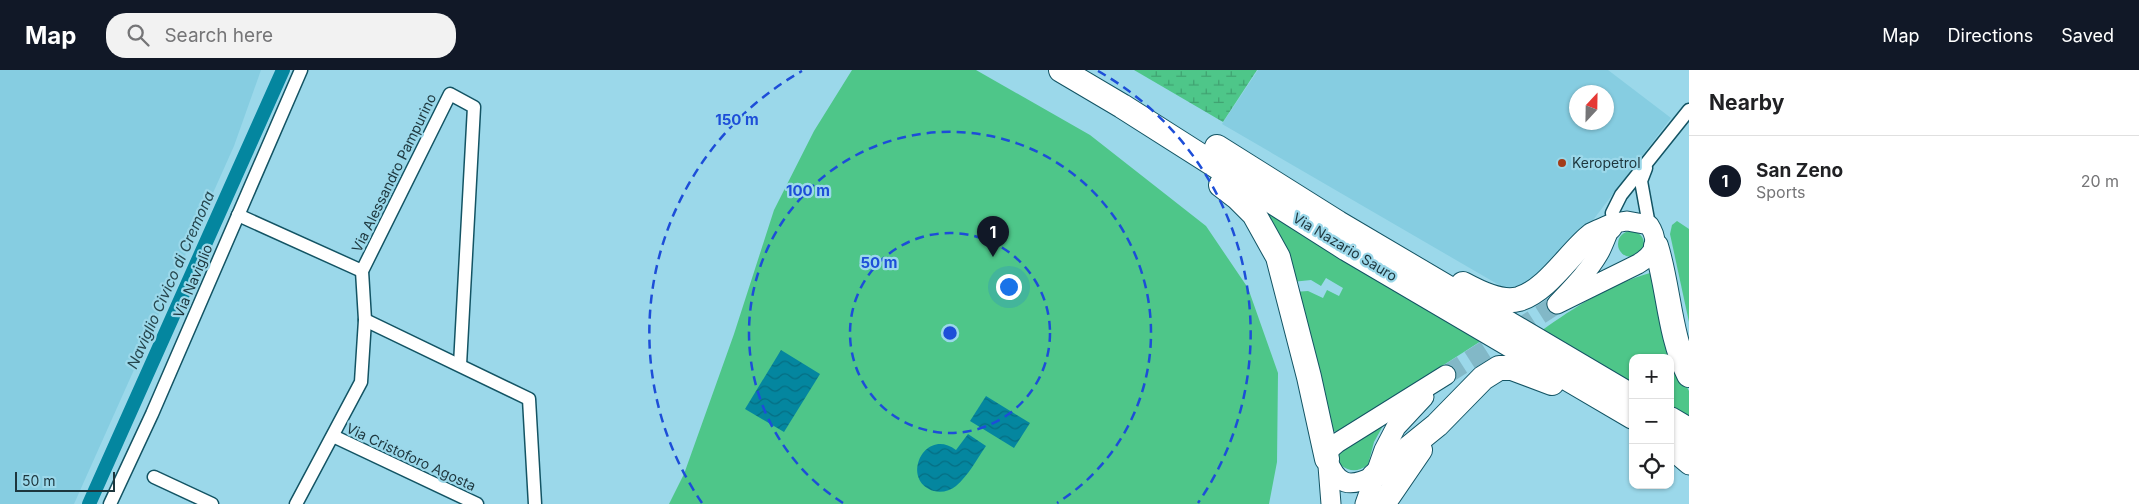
<!DOCTYPE html>
<meta charset="utf-8">
<style>
:root{--surface:#fff;--page:#f2f2f2;--text:#202124;--muted:#757577;--line:#e0e0e0;--accent:#111827}
body{margin:0;font-family:Inter,sans-serif;background:var(--page);color:var(--text)}
.controls{position:absolute;right:15px;bottom:15px;display:grid;overflow:hidden;border-radius:10px;box-shadow:0 1px 4px #0004}
.controls button{width:45px;height:45px;display:grid;place-items:center;padding:0;border:0;border-bottom:1px solid var(--line);background:var(--surface);color:var(--text);font:25px sans-serif}
.compass{position:absolute;left:1569px;top:15px;width:45px;height:45px;border-radius:50%;background:var(--surface);box-shadow:0 1px 4px #0004;rotate:22deg}
.scale{position:absolute;left:15px;bottom:12px;width:100px;box-sizing:border-box;padding-left:5px;border:2px solid #1d363d;border-top:0;font-size:14px;line-height:18px;white-space:nowrap;color:#1d363d;-webkit-text-stroke:4px #9bd8ea;paint-order:stroke}
.you{position:absolute;left:1008px;top:216px;width:18px;height:18px;margin:-12px;border:4px solid #fff;border-radius:50%;background:#1a73e8;box-shadow:0 0 0 8px #1a73e833}
.badge{display:grid;place-items:center;width:32px;height:32px;border-radius:50%;background:var(--accent);color:#fff;font-size:16px;font-weight:700}
.pin{position:absolute;translate:-50% -41px;filter:drop-shadow(0 1px 2px #0008)}
.pin::after{content:'';position:absolute;top:26px;width:18px;height:15px;background:inherit;clip-path:polygon(0 0,100% 0,50% 100%)}
.list{margin:0;padding:0;list-style:none}
h2{display:flex;justify-content:space-between;align-items:center;height:65px;margin:0;padding:0 20px;font-size:21px}
h2 small{font-size:16px;font-weight:400;color:var(--muted)}
.list li{display:grid;grid-template-columns:32px 1fr auto;gap:15px;align-items:center;box-sizing:border-box;height:90px;padding:0 20px;border-top:1px solid var(--line)}
.list b{display:block;font-size:19px;white-space:nowrap}
.list p{margin:0;font-size:16px;white-space:nowrap;color:var(--muted)}
.list em{font-size:16px;font-style:normal;color:var(--muted)}
.icon{flex:none;width:28px;height:28px;fill:none;stroke:currentColor;stroke-width:2;stroke-linecap:round;stroke-linejoin:round}
.map{position:relative;flex:none;width:1689px;height:434px;overflow:hidden}
header{display:flex;align-items:center;gap:30px;box-sizing:border-box;height:70px;padding:0 25px;background:var(--accent);color:#fff}
header strong{font-size:24px}
nav{display:flex;gap:28px;margin-inline-start:auto;font-size:18px}
.search{width:350px;height:45px;background:var(--page);display:flex;align-items:center;gap:12px;box-sizing:border-box;padding:0 18px;border-radius:20px;color:var(--muted);font-size:19px}
main{display:flex}
aside{flex:1;background:var(--surface)}
.map>svg:first-child{display:block}
</style>
<header>
<strong>Map</strong>
<div class="search"><svg class="icon" aria-label="search" viewBox="0 0 24 24"><circle cx="10" cy="10" r="6"/><path d="M15 15l6 6"/></svg>Search here</div>
<nav><a>Map</a><a>Directions</a><a>Saved</a></nav>
</header>
<main>
<div class="map">
<svg width="1689" height="434" viewBox="0 0 1689 434">
<defs>
<pattern id="wetland-marsh" width="20" height="14" patternUnits="userSpaceOnUse" patternTransform="scale(1.25)"><rect width="20" height="14" fill="#4ec689"/><path d="M1 5h8M5 5V1M11 12h8M15 12V8" fill="none" stroke="#40a271"/></pattern>
<pattern id="water-waves" width="16" height="10" patternUnits="userSpaceOnUse" patternTransform="scale(1.25)"><rect width="16" height="10" fill="#04869f"/><path d="M0 5q4-4 8 0t8 0" fill="none" stroke="#056e83"/></pattern>
</defs>
<rect width="100%" height="100%" fill="#9bd8ea"/>
<g fill="#86cde1" fill-rule="evenodd">
<polygon points="0,0 261,0 234,76 74,434 0,434"/>
<path d="M1258,0H1608L1671,48L1577,171L1552,196L1511,222L1222,54ZM1576,22H1606V52H1576Z"/>
</g>
<g fill="#4ec689">
<polygon points="852,0 976,0 1090,65 1206,156 1248,218 1278,303 1277,392 1269,434 669,434 684,404 734,264 774,140 814,61"/>
<polygon points="1253,130 1481,271 1339,362 1331,361 1294,222 1308,221 1323,228 1327,220 1339,226 1343,218 1326,208 1321,216 1311,210 1292,212"/>
<polygon points="1677,151 1689,159 1689,252 1670,164 1672,155"/>
<circle cx="1631" cy="174" r="13"/>
<path d="M1650,203H1655L1675,295L1689,321V347L1670,336V288H1633V314L1541,261C1575,237 1610,214 1650,203Z"/>
<path d="M1384,354L1374,372L1368,395C1357,402 1351,402 1340,395L1338,383Z"/>
</g>
<polygon fill="url(#wetland-marsh)" points="1134,0 1257,0 1223,52"/>
<g fill="url(#water-waves)">
<polygon points="781,280 820,304 784,362 745,339"/>
<polygon points="986,326 1030,353 1014,378 970,351"/>
<path d="M968,364L986,376C977,389 968,406 956,416C950,421 941,423 934,421C899,410 925,356 956,380Z"/>
</g>
<g fill="none" stroke-linecap="round" stroke-linejoin="round">
<polyline stroke="#04869f" stroke-width="14" points="89,434 283,0"/>
<polyline stroke="#82b8c7" stroke-width="19" stroke-dasharray="19 9" stroke-linecap="butt" points="1446,305 1557,234"/>
<g stroke="#135464" stroke-width="15">
<g id="street">
<polyline points="1646,98 1641,111 1649,155"/>
<polyline points="238,145 362,201"/>
<polyline points="1614,153 1612,143 1621,125 1689,40"/>
<polyline points="365,250 529,329 535,434"/>
<polyline points="333,366 477,434"/>
<polyline points="154,407 212,434"/>
<polyline points="110,434 152,344 301,0"/>
<polyline points="296,434 361,312 365,250 362,201 450,24 474,37 460,295"/>
</g>
</g>
<g stroke="#135464" stroke-width="21">
<g id="secondary">
<path d="M1627,151L1649,155C1660,172 1655,184 1638,194L1557,234C1572,218 1588,202 1599,183C1603,177 1609,158 1612,155C1616,152 1622,152 1627,151Z"/>
<polyline points="1670,379 1689,395"/>
<polyline points="1328,396 1331,434"/>
<path d="M1374,406C1349,418 1338,416 1327,389L1330,379L1337,373L1446,305"/>
<polyline points="1365,434 1384,380 1396,357 1424,327"/>
</g>
</g>
<g stroke="#135464" stroke-width="26">
<g id="highway">
<polyline points="1061,0 1122,36 1347,179 1633,347"/>
<polyline points="1217,77 1338,153 1633,327"/>
<polyline points="1221,115 1238,128 1254,144 1278,187 1309,307 1327,389"/>
<path d="M1656,176C1669,218 1669,265 1689,305"/>
<path d="M1463,214C1478,222 1501,234 1519,229C1548,220 1570,182 1592,165C1597,162 1604,160 1610,157"/>
<polyline points="1670,349 1689,360"/>
<polyline points="1670,369 1689,380"/>
<polyline points="1374,406 1437,355 1483,308 1499,298 1512,298 1552,313"/>
<polyline points="1383,434 1420,380"/>
</g>
</g>
<use href="#street" stroke="#fff" stroke-width="12"/>
<use href="#secondary" stroke="#fff" stroke-width="19"/>
<use href="#highway" stroke="#fff" stroke-width="24"/>
</g>
<g fill="none" stroke="#1d4ed8" stroke-width="2.5" stroke-dasharray="9 6">
<circle cx="950" cy="263" r="100"/>
<path d="M843 433A201 201 0 1 1 1057 433"/>
<path d="M702 433A301 301 0 0 1 802 1M1098 1A301 301 0 0 1 1198 433"/>
</g>
<circle fill="#a33c19" stroke="#9bd8ea" stroke-width="2" cx="1562" cy="93" r="5"/>
<g text-anchor="middle" stroke-width="4.5" stroke-linejoin="round" paint-order="stroke">
<g font-size="14" fill="#1d363d" stroke="#9bd8ea" text-anchor="start">
<text x="1572" y="98">Keropetrol</text>
</g>
<g font-size="14" fill="#1d363d" stroke="#9bd8ea">
<text transform="translate(394 103) rotate(-64)" y="5">Via Alessandro Pampurino</text>
<text transform="translate(1345 177) rotate(31)" y="5">Via Nazario Sauro</text>
<text transform="translate(193 211) rotate(-67)" y="5">Via Naviglio</text>
<text transform="translate(411 387) rotate(25)" y="5">Via Cristoforo Agosta</text>
</g>
<g font-size="15" font-style="italic" fill="#27474f" stroke="#9bd8ea">
<text transform="translate(171 210) rotate(-66)" y="5">Naviglio Civico di Cremona</text>
</g>
</g>
<circle cx="950" cy="263" r="8" fill="#1d4ed8" stroke="#9bd8ea" stroke-width="2.5"/>
<g font-size="15" text-anchor="middle" font-weight="bold" fill="#1d4ed8" stroke="#9bd8ea" stroke-width="4.5" stroke-linejoin="round" paint-order="stroke">
<text x="737" y="55">150 m</text>
<text x="808" y="126">100 m</text>
<text x="879" y="198">50 m</text>
</g>
</svg>
<div class="controls">
<button>+</button>
<button>−</button>
<button><svg class="icon" aria-label="locate" viewBox="0 0 24 24"><circle cx="12" cy="12" r="6"/><path d="M12 2v4M12 18v4M2 12h4M18 12h4"/></svg></button>
</div>
<svg class="compass" viewBox="-18 -18 36 36"><path d="M0-13l5 13h-10z" fill="#e53935"/><path d="M0 13l5-13h-10z" fill="#757577"/></svg>
<div class="scale">50 m</div>
<div class="you"></div>
<div class="pin badge" style="left:993px;top:187px">1</div>
</div>
<aside>
<h2>Nearby<small></small></h2>
<ul class="list">
<li><span class="badge">1</span><div><b>San Zeno</b><p>Sports</p></div><em>20 m</em></li>
</ul>
</aside>
</main>
